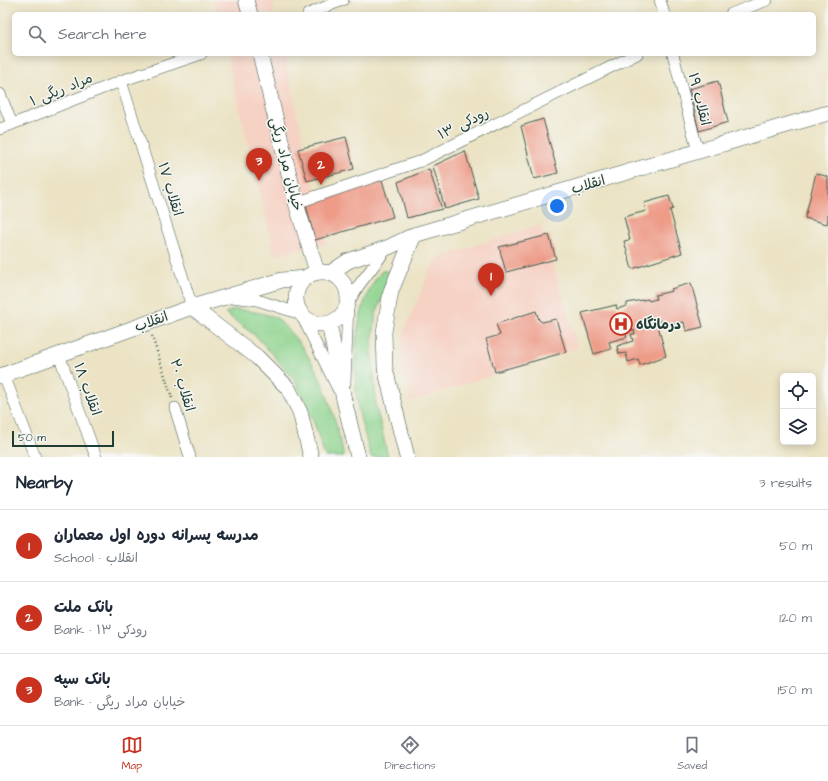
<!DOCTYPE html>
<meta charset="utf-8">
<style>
:root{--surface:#fff;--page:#f2f2f3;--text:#1f2937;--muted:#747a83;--line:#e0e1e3;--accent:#c8321e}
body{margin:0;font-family:"Architects Daughter","Playpen Sans Arabic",sans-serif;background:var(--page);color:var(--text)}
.controls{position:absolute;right:12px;bottom:12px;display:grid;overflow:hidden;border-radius:6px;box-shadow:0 2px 10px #0003}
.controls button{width:36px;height:36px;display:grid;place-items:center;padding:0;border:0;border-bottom:1px solid var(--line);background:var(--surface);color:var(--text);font:20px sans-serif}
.scale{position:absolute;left:12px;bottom:10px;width:102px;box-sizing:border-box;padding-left:4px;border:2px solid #1f3d34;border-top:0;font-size:11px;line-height:14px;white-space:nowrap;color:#1f3d34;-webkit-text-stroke:3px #f6f6f2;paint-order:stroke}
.you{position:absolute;left:557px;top:206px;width:14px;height:14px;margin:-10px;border:3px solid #fff;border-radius:50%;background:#1a73e8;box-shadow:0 0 0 6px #1a73e833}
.badge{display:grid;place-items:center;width:26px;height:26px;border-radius:50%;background:var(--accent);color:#fff;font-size:13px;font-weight:700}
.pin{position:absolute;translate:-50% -33px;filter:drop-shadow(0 1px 2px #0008)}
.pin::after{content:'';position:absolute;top:21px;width:14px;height:12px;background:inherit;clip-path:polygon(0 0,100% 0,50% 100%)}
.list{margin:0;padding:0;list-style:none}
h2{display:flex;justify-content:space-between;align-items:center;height:52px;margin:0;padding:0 16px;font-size:17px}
h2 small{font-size:13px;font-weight:400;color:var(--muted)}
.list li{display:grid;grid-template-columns:26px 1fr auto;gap:12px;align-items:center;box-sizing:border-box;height:72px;padding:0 16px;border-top:1px solid var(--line)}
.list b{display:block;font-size:15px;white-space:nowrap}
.list p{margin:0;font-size:13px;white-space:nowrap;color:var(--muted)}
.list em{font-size:13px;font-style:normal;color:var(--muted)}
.icon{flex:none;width:22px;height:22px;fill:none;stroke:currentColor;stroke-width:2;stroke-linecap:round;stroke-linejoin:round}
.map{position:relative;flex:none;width:828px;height:457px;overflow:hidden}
.search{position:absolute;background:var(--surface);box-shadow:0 2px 10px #0003;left:12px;right:12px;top:12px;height:44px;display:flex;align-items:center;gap:10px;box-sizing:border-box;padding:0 14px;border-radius:6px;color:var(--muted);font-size:15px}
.sheet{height:268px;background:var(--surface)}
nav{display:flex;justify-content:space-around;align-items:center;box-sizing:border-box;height:56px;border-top:1px solid var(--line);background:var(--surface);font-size:11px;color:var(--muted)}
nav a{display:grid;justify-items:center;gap:2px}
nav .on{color:var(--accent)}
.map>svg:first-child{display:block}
</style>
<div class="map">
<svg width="828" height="457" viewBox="0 0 828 457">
<rect width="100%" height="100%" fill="#f6f6f2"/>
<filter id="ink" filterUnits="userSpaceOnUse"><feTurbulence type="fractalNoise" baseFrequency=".025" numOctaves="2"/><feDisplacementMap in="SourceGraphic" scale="8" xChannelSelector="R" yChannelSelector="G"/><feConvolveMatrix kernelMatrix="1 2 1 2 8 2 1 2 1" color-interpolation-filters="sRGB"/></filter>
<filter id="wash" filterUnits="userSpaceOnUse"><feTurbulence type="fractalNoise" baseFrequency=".012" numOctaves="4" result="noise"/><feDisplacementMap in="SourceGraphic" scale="16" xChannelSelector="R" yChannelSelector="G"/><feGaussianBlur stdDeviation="0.9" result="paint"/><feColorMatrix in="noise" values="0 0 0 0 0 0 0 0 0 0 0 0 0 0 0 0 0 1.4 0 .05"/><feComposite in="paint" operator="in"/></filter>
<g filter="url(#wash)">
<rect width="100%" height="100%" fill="#ebe3c4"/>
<g fill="#f6d2c4">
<polygon points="213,0 272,0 275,14 216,14"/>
<polygon points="226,54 284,54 327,244 275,255"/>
<polygon points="541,224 578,348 409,402 409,391 401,366 403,333 435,259"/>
</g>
<g fill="#8dd38d" stroke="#568860">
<path d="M382,271H387L390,274V277L376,314L372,343L376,406L388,457H371C367,442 362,427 359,412C351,372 353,302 382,271Z"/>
<path d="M236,309C247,311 268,313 278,319C281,322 285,327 288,330C321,364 334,412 344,457H325L314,422L295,380L257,337L225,313Z"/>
</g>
<g id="blocks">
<g fill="#ee9b88">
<polygon points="718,81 728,122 699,131 689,89"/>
<polygon points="543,119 558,173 534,179 521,126"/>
<polygon points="346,137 354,169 307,181 298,149"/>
<polygon points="465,151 479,199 445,209 433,166"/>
<polygon points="429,169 442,209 407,218 398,182"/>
<polygon points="816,173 828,177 828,219 827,224 805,218"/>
<polygon points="382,180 393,217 315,240 305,202"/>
<polygon points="669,196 673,209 670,210 682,253 632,269 624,241 630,240 624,217 646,211 644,203"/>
<polygon points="549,235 556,259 506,272 499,247"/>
<polygon points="691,283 703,327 686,331 684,322 664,326 662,321 657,322 666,356 640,365 638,359 628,362 626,353 619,354 617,346 633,341 631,334 635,334 634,330 625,332 627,337 609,342 611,349 594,354 582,313 616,305 617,309 627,306 627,303 648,299 649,301 656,299 655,295 672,291 671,289"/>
<polygon points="536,311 539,320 542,322 556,319 566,352 495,372 486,339 500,335 496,324"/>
</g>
</g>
</g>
<g filter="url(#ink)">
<use href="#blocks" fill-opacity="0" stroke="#3e564a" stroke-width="1"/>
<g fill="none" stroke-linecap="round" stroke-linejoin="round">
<g stroke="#3e564a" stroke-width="12">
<g id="street">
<polyline points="660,0 664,14"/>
<polyline points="308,14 343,0"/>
<polyline points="731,14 767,0"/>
<polyline points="673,54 698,152"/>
<polyline points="121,81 192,307"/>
<polyline points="0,94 12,124"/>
<polyline points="0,129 121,81 201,54"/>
<polyline points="296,203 421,161 637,54"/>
<polyline points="230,297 257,300 301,314 338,389"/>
<polyline points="59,355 96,457"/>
<polyline points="4,375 35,457"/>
<polyline points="345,383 348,303 359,285 388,247"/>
<polyline points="175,408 190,457"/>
</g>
</g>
<g stroke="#3e564a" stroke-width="16">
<g id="secondary">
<polyline points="246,0 250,14"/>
<polyline points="260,54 296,203 317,272"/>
<circle cx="322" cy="298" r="26"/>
<polyline points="330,273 348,261 389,247 414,235 828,113"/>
<polyline points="192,307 257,357 288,388 300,412 311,457"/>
<polyline points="329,324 344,400 358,457"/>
<polyline points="0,376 192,307 282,280 306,278"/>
<polyline points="407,457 385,368 384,332 391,291 414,235"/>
</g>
</g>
<polyline stroke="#3e564a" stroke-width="2.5" stroke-dasharray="1 3" stroke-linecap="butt" points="152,336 172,398"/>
<use href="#street" stroke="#fff" stroke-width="11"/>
<use href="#secondary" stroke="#fff" stroke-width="15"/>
</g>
</g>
<defs>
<g id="hospital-ring" transform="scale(1.15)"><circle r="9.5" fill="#f6f6f2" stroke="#c8321e" stroke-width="1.5"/><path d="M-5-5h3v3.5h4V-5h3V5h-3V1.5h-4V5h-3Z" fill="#c8321e"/></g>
</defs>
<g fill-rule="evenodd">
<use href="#hospital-ring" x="621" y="324"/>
</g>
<g text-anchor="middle" stroke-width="3" stroke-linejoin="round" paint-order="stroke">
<g font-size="14" fill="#1f3d34" stroke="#f6f6f2">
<text transform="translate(61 89) rotate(-22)" y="5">مراد ریگی ۱</text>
<text transform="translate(700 99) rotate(76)" y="5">انقلاب ۱۹</text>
<text transform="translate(463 123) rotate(-26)" y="5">رودکی ۱۳</text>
<text transform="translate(287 164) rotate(76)" y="5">خیابان مراد ریگی</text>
<text transform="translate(588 184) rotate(-16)" y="5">انقلاب</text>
<text transform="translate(171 189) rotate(73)" y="5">انقلاب ۱۷</text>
<text transform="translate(151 321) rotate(-20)" y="5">انقلاب</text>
<text transform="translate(183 385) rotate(73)" y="5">انقلاب ۲۰</text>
<text transform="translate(88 389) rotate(70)" y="5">انقلاب ۱۸</text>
</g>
<g font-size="14" font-weight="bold" fill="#1f3d34" stroke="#f6f6f2" text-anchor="start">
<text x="636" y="329">درمانگاه</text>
</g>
</g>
</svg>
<div class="controls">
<button><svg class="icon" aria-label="locate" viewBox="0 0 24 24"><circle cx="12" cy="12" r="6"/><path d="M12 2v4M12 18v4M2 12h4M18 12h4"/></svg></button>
<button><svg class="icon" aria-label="layers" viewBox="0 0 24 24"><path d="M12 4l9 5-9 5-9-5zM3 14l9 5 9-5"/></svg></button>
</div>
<div class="scale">50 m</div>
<div class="you"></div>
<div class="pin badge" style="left:491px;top:296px">1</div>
<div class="pin badge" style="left:321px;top:185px">2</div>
<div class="pin badge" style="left:259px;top:181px">3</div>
<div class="search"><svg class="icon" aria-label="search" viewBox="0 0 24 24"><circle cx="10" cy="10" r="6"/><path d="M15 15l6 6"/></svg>Search here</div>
</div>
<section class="sheet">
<h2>Nearby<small>3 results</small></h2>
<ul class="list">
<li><span class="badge">1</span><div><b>مدرسه پسرانه دوره اول معماران</b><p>School · انقلاب</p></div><em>50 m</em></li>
<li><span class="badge">2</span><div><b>بانک ملت</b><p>Bank · رودکی ۱۳</p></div><em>120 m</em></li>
<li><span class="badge">3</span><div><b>بانک سپه</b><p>Bank · خیابان مراد ریگی</p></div><em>150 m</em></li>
</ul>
</section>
<nav>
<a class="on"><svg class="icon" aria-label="map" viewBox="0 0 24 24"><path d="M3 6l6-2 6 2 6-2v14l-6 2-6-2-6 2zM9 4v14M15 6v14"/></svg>Map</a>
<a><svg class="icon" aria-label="directions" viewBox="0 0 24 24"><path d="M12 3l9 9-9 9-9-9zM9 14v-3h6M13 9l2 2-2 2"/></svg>Directions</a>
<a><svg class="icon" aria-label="saved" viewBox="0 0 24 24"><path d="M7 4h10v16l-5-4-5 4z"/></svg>Saved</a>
</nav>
